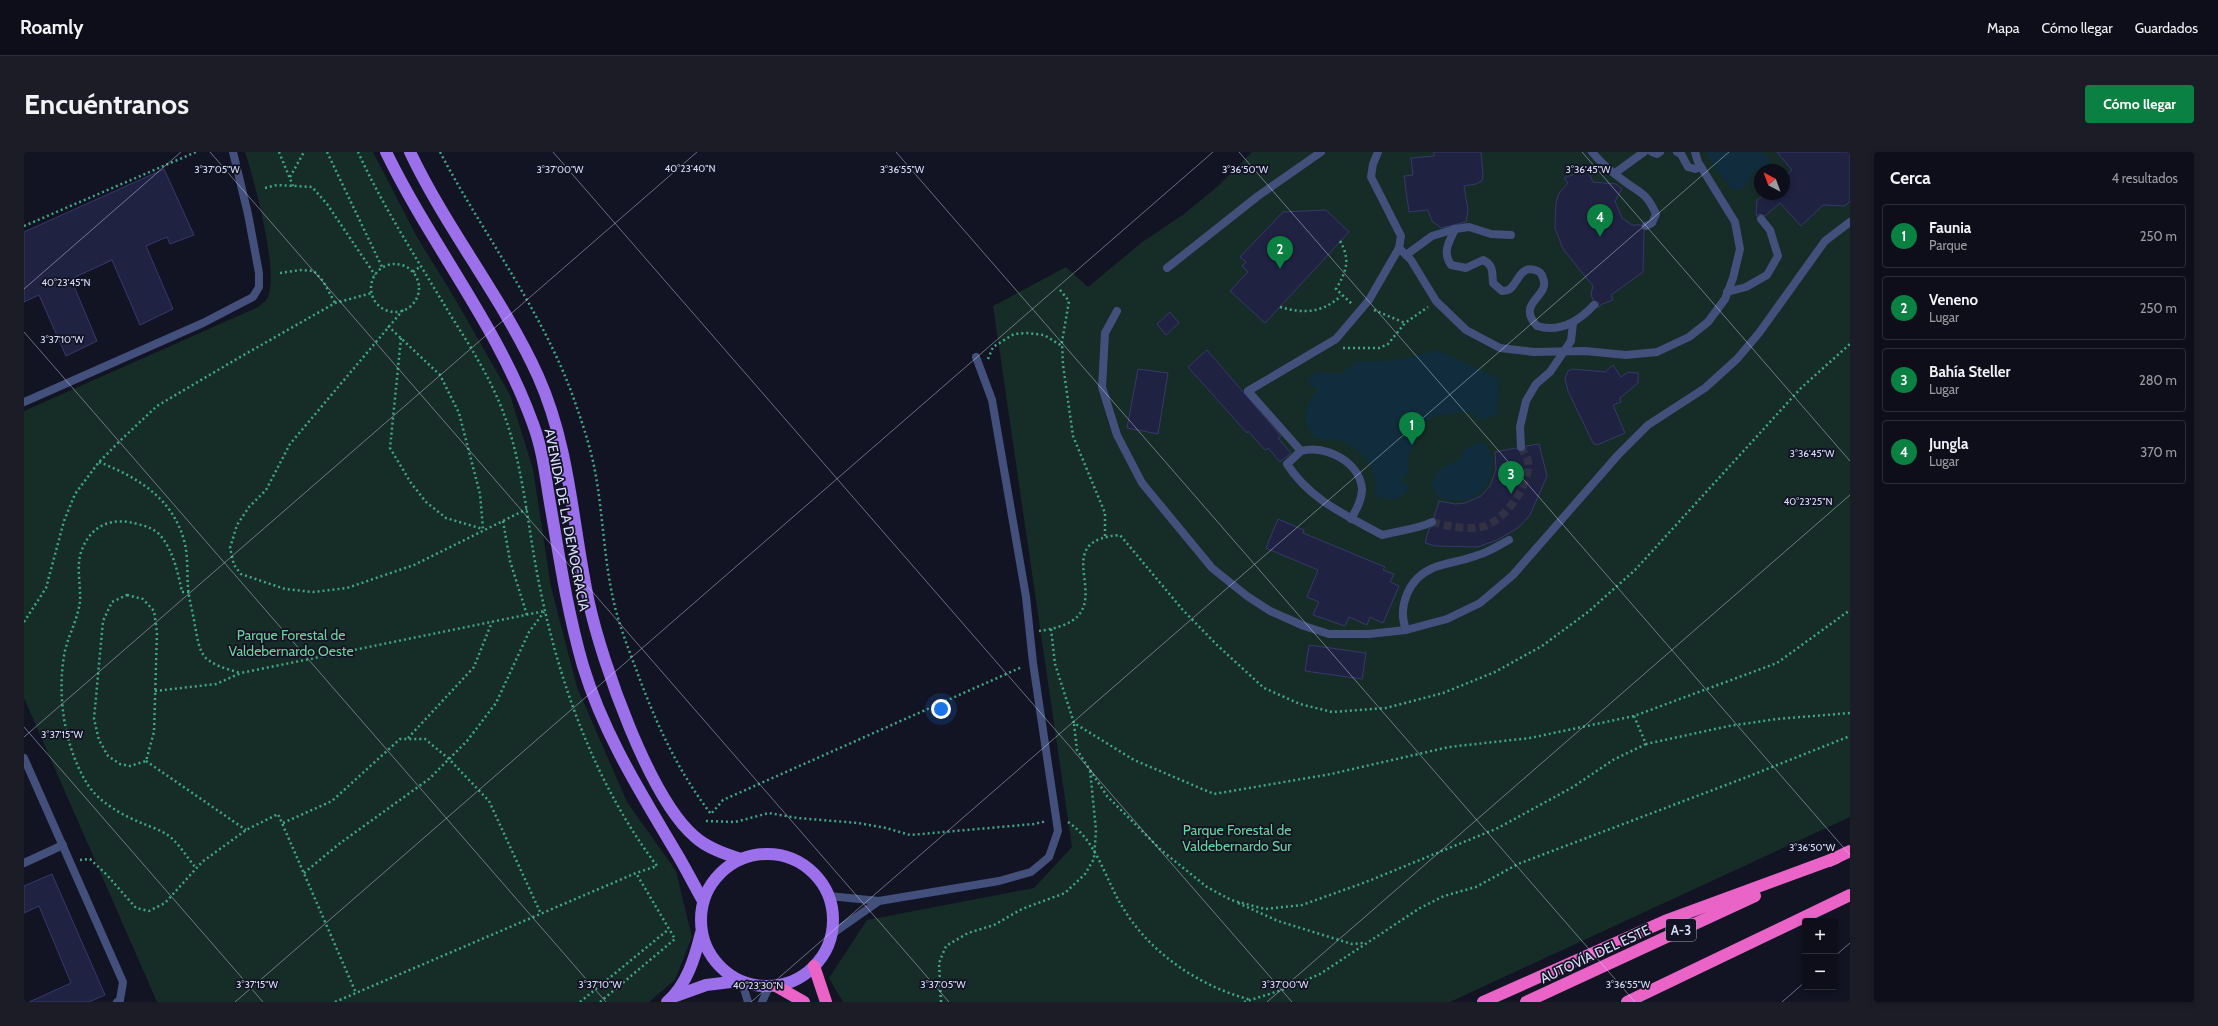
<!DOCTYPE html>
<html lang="es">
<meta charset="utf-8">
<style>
:root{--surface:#0e0e1a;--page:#1c1c27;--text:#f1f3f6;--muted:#9b9ca2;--line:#2e2e39;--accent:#0b8043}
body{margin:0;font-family:Cabin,sans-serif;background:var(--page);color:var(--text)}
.controls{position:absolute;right:12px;bottom:12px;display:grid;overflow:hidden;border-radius:4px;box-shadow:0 2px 6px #0003}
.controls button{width:36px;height:36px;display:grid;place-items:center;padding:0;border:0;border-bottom:1px solid var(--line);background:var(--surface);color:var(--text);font:20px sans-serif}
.compass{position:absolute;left:1730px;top:12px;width:36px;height:36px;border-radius:50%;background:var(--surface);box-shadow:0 2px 6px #0003;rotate:319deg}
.you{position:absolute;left:917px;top:557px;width:14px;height:14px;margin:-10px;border:3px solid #fff;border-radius:50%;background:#1a73e8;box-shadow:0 0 0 6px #1a73e833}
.badge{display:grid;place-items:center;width:26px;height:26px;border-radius:50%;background:var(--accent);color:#fff;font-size:13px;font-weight:700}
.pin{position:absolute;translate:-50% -33px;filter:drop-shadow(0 1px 2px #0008)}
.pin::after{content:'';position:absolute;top:21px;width:14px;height:12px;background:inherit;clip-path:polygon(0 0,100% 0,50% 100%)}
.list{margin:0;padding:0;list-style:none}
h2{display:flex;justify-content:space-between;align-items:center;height:52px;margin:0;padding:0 16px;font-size:17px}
h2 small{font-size:13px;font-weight:400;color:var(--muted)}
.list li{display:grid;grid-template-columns:26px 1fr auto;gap:12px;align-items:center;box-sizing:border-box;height:64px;margin:0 8px 8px;padding:0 8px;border:1px solid var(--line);border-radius:4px}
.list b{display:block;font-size:15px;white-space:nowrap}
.list p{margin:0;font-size:13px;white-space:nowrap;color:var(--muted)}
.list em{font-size:13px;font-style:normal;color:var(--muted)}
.map{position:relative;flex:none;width:1826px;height:850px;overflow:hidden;border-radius:4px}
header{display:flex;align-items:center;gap:24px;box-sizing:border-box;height:56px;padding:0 20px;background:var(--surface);border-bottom:1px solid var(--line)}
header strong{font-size:19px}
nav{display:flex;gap:22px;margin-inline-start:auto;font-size:14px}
.intro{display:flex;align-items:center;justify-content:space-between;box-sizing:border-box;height:96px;padding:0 24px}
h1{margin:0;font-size:28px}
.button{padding:10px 18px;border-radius:4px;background:var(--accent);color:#fff;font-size:14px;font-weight:700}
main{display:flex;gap:24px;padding:0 24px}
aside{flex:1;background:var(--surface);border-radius:4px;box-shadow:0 2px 6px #0003}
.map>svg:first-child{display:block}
</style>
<header>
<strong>Roamly</strong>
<nav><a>Mapa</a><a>Cómo llegar</a><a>Guardados</a></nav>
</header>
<div class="intro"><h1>Encuéntranos</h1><a class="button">Cómo llegar</a></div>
<main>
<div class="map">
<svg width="1826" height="850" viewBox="0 0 1826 850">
<rect width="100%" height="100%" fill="#121323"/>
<g fill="#162c26" fill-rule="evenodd">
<path d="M221,0H349L393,85L430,145L486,243L509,317L527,435L553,535L603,650L652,719L668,785L651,828L625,850H133L0,546V259L234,155C237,152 243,149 244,145C255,120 230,27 221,0Z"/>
<path d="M1228,0H1826V665L1426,850H819L805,826L843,768L1010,736L1048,695L969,154L1042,115L1064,135L1117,91L1160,62L1193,35ZM1736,18H1760V42H1736Z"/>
</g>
<g fill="#112d3d">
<path d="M1682,0H1738L1745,6L1746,12L1742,17L1729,20C1727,28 1720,39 1709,38L1689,14Z"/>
<path d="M1413,198L1473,226L1475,228L1473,262L1457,268L1445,259L1411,264L1401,271L1384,305L1385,324L1381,322L1379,330L1381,332L1385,328C1386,348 1365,350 1350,344C1353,336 1351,326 1348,318C1342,301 1325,290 1308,287C1303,287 1301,290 1295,287C1284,283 1279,266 1283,256C1285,249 1290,243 1293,237L1285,232L1284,228L1293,220L1316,222L1332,210L1374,208Z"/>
<path d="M1459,290C1468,298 1471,310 1467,323C1452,367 1387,347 1415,319C1420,314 1427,312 1433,309C1437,307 1437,302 1440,299C1445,294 1452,292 1459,290Z"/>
</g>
<g fill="#202242" stroke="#36396b">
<polygon points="1410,0 1457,0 1459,24 1458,29 1452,32 1440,34 1444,58 1442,70 1417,76 1408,69 1404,58 1385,60 1380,24 1389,23 1387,6 1410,4"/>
<polygon points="1753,0 1826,0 1826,49 1821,54 1799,53 1777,74 1756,51 1741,64 1736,62 1732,64 1733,48 1741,42 1760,42 1760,25 1768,18"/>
<polygon points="140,17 170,83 146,92 143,85 122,94 149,157 116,173 88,108 47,127 73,189 42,204 15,143 0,150 0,80"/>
<polygon points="1563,17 1569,30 1592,32 1598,37 1591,49 1598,66 1608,73 1617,73 1620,79 1619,120 1587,143 1589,148 1578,152 1574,156 1575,151 1569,148 1567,142 1569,134 1539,97 1531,76 1532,51 1535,41 1544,31 1540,26"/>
<polygon points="1302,58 1325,80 1241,171 1206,139 1224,120 1218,114 1222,110 1216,105 1259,60"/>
<polygon points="1146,160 1155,171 1142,183 1133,172"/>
<polygon points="1183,198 1257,284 1254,286 1267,301 1256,310 1244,296 1241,298 1224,279 1223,281 1164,215"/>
<polygon points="1589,213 1597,225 1604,220 1614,221 1614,231 1596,246 1597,250 1589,253 1601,281 1573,293 1569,291 1544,239 1541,226 1544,219 1548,217 1581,220"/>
<polygon points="1114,217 1144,221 1134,282 1103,276"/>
<polygon points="1515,292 1523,324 1506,363 1494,376 1473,388 1454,395 1412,394 1401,391 1405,377 1413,371 1410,365 1415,349 1431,352 1441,351 1457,344 1466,334 1472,318 1471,300 1492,296 1498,300 1502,298 1502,294"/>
<polygon points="1254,367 1280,378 1279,381 1361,415 1359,418 1370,422 1366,430 1375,434 1359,471 1346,465 1343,473 1325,465 1321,474 1289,463 1295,450 1283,445 1294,418 1242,396"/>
<polygon points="1285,493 1342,501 1338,527 1281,519"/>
<polygon points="28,722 81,843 65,850 5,850 47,831 15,754 0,761 0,734"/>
</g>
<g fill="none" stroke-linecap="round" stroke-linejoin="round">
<path stroke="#303143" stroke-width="8" stroke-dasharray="8 4" stroke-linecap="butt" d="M1408,370C1423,374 1441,378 1457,375C1480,371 1507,332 1504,309C1503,304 1499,299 1497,295"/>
<g stroke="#40a786" stroke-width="2.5" stroke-dasharray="2 3" stroke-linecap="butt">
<polyline points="255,0 269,34"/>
<polyline points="303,0 358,115"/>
<path d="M416,0C461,86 522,163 553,256C560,276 567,298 571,319C580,367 580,419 594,466C599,483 606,501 612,517C631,569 653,618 687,662L699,648L998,515"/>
<polyline points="266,25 280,0"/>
<polyline points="241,36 253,33 288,35 303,52 351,123"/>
<polyline points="0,74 172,0"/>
<path d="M1316,89C1327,108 1322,120 1312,137L1328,152"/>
<circle cx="371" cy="136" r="24"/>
<polyline points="389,120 397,114"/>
<polyline points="256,121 277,118 290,119 299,129 311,151"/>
<polyline points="1036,138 1045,149 1038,190 1039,213 1049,284 1081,361 1081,384"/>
<path d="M1256,155C1280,162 1298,161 1317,144"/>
<polyline points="379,158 266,292 242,338 225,355 213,373 206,396 210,413 217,422 261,437 289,440 323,436 390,413 503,357"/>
<polyline points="1350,158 1381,171"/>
<polyline points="364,174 416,223 435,261 456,342 459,377"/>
<polyline points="377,186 366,296 387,331 402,350 422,366 459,377"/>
<polyline points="1319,196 1355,196 1364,192 1381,171 1404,155"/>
<polyline points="964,207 969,195 990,182 1003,181 1020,183 1038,194"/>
<path d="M75,310C115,326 150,347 161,392C164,406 163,421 164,435C165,448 169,461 171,474C173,484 175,501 183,507C193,515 206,518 217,521"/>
<polyline points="479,369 486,409 503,463"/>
<path d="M165,440H158C154,421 149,397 135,382C128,376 122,374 113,372C90,365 69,372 59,395C51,412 57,431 56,449C54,468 43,485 40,504C33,546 41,597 64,633C77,652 100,664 120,672C127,675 136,678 142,682C154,689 163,706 172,716"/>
<polygon points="103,443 119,447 130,459 133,480 130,580 122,609 106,614 96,612 84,604 75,588 70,567 79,469 88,450"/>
<polyline points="0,470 22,436 40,369 51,342 75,310 99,286 133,254 211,208 311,151 348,141"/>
<polyline points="1027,477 1031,512 1050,571 1110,608 1190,642 1307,622 1425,595 1506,586 1610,564 1753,511 1826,458"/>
<path d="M1015,479C1029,477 1049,473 1057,460C1074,432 1033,388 1096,383L1158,457L1193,493L1240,536L1276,552L1308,560L1362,556L1419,541L1471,520L1518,494L1564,460L1611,418L1777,236L1826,192"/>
<polyline points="131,539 192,532 217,521 521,459"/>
<polyline points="1610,564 1622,592 1705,574 1753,567 1826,561"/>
<polyline points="1050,572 1053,598 1083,644 1137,698 1183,735 1207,748 1241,757 1278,753 1342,730 1474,676 1549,635 1589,608 1622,592"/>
<polyline points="384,586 450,515 468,470"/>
<polyline points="122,609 222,678"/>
<polyline points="682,669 711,670 745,661 773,666 834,671 862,676 886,683 1010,672 1023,669"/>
<path d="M1044,670C1073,689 1081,727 1099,756C1127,802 1175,834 1227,848"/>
<polyline points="259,671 308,649 376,587 401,587 425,607 465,649 517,762"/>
<polyline points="56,708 66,707 83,723 112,756 125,759 141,751 178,710 222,678 254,662 332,841"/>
<polyline points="280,721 315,692 405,627 443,589 472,551 505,480 520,460"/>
<polyline points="1214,751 1254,769 1328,792 1340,791"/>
<path d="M311,850L612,721L633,714C570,630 534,529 514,426C503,370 499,311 478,257C465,224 446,194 427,164C395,110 360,57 334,0"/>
<polyline points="556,850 645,777"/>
<polyline points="576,850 651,787 612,721"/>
<polyline points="917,850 915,811 922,794 944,781 970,773 998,757 1041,741 1061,722 1070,707 1072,678 1066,618"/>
<polyline points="1220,850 1261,837 1296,822 1396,756 1420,744 1452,735 1494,712 1723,625 1826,584"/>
</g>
<g stroke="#43507c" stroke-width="8">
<polyline points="1143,116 1234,44 1297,0"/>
<polyline points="1093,159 1081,181 1078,235 1093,283 1118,331 1188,416 1223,444 1246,459 1280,474 1305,482 1345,482 1382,478 1423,467 1456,451 1489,423 1594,303 1624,273 1681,236 1713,207 1735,181 1801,89 1826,70"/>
<polyline points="0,250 179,171 229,145 235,135 235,121 224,62 209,0"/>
<path d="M1382,478C1373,454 1385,426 1409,416C1424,410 1439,409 1454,403C1465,400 1475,393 1485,388"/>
<polyline points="718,830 724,850"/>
<polyline points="738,850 745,835"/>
</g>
<g stroke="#43507c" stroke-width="8">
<path d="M1354,0L1349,12L1347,25L1377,84L1375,96L1345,148L1312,187L1224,239L1277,299L1263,312C1286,348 1322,363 1358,383C1374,379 1394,377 1408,370"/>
<path d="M1568,0C1577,11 1589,21 1600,29C1617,42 1622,40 1632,62L1628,71L1622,74"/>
<polyline points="1628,0 1633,2 1636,0"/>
<polyline points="1653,0 1657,2 1664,15 1671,17 1677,15"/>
<polyline points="1591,21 1620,0"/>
<path d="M1431,77C1425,90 1418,100 1427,113L1442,116L1459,108C1470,113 1468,121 1469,131L1478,139C1481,139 1483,139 1486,137C1495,129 1496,114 1511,118C1515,119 1518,121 1519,126C1527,145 1491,150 1513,174C1536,181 1555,169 1570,153"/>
<polyline points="1375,96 1387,108 1412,149 1442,178 1476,196 1510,200 1561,199 1602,203 1633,200 1665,185 1684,170 1701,147 1709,126 1716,97 1711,70 1674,10 1671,0"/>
<polyline points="1382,103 1408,84 1431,77 1445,75 1467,82 1487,83"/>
<polyline points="1703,140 1722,135 1743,123 1754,104 1746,78 1737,67"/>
<polyline points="1497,295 1496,275 1502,249 1512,232 1526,220 1547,189 1549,171"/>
<path d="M1277,299C1301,292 1336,310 1338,337C1338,348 1332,358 1327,367"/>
<polyline points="0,606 99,830 96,848 93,850"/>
<polyline points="0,711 39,693"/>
<polyline points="805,744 855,749 975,729 1007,720 1025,705 1034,679 1009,511 1002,445 968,248 952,205"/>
<polyline points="808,782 855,749"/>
</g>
<g stroke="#9c6feb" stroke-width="12">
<path d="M362,0C407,93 474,174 509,272C519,298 522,329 527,357C536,410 544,462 559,514C580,583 617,641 653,702C662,717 670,733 679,749"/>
<path d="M386,0C423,78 478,145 514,224C547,298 548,373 565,451C578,510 625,645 670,684C683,696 700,702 717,707"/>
<circle cx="743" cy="768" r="66"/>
<polyline points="649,845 682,833 715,829"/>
<path d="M643,850C663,833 671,805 677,781"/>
</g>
<g stroke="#ea64c7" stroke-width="12">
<polyline points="1805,709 1826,699"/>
<polyline points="790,814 802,850"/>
<polyline points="752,834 780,850"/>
<polyline points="1459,850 1641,769 1812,706"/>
<polyline points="1502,850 1731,744"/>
<polyline points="1603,850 1826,743"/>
</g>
</g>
<path fill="none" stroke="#d9defa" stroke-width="1" stroke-opacity="0.45" d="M186,0L925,850M529,0L1268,850M872,0L1611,850M1215,0L1826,703M1558,0L1826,309M0,137L157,0M0,180L582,850M0,575L239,850M0,585L673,0M1811,804L1826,791M211,850L1189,0M727,850L1705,0M1243,850L1826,343M1758,850L1781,830"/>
<g text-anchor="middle" stroke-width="3.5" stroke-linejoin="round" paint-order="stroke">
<rect fill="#121323" stroke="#9da1ba" stroke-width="1" x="1642" y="767" width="30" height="22" rx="3"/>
<g font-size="13" font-weight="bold" fill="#d9defa">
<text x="1657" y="783">A-3</text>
</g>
<g font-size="14" fill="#d9defa" stroke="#121323">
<text transform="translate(543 368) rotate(79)" y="5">AVENIDA DE LA DEMOCRACIA</text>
<text transform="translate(1571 802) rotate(-25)" y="5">AUTOVÍA DEL ESTE</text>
</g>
<g font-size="14" fill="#6fd09e" stroke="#121323">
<text x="267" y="488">Parque Forestal de<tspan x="267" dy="16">Valdebernardo Oeste</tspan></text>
<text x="1213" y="683">Parque Forestal de<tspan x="1213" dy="16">Valdebernardo Sur</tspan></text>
</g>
</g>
<g font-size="10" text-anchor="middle" fill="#d9defa" stroke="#121323" stroke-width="3.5" stroke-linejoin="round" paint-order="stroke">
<text x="666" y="20">40°23'40"N</text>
<text x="1564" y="21">3°36'45"W</text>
<text x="193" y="21">3°37'05"W</text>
<text x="536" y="21">3°37'00"W</text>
<text x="878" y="21">3°36'55"W</text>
<text x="1221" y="21">3°36'50"W</text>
<text x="42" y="134">40°23'45"N</text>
<text x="38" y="191">3°37'10"W</text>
<text x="1788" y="305">3°36'45"W</text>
<text x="1784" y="353">40°23'25"N</text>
<text x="38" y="586">3°37'15"W</text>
<text x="1788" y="699">3°36'50"W</text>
<text x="233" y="836">3°37'15"W</text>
<text x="576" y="836">3°37'10"W</text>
<text x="919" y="836">3°37'05"W</text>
<text x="1261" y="836">3°37'00"W</text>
<text x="1604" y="836">3°36'55"W</text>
<text x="734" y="837">40°23'30"N</text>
</g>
</svg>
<div class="controls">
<button>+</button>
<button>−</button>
</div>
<svg class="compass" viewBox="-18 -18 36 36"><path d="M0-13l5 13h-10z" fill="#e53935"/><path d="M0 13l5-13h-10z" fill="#9b9ca2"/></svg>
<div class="you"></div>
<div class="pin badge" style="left:1388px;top:293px">1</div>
<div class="pin badge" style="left:1256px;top:117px">2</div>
<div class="pin badge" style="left:1487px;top:342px">3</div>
<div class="pin badge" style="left:1576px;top:85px">4</div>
</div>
<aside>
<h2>Cerca<small>4 resultados</small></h2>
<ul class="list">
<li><span class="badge">1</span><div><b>Faunia</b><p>Parque</p></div><em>250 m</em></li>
<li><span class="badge">2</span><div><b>Veneno</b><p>Lugar</p></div><em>250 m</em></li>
<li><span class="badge">3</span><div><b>Bahía Steller</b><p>Lugar</p></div><em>280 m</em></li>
<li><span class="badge">4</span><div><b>Jungla</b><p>Lugar</p></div><em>370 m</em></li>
</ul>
</aside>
</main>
